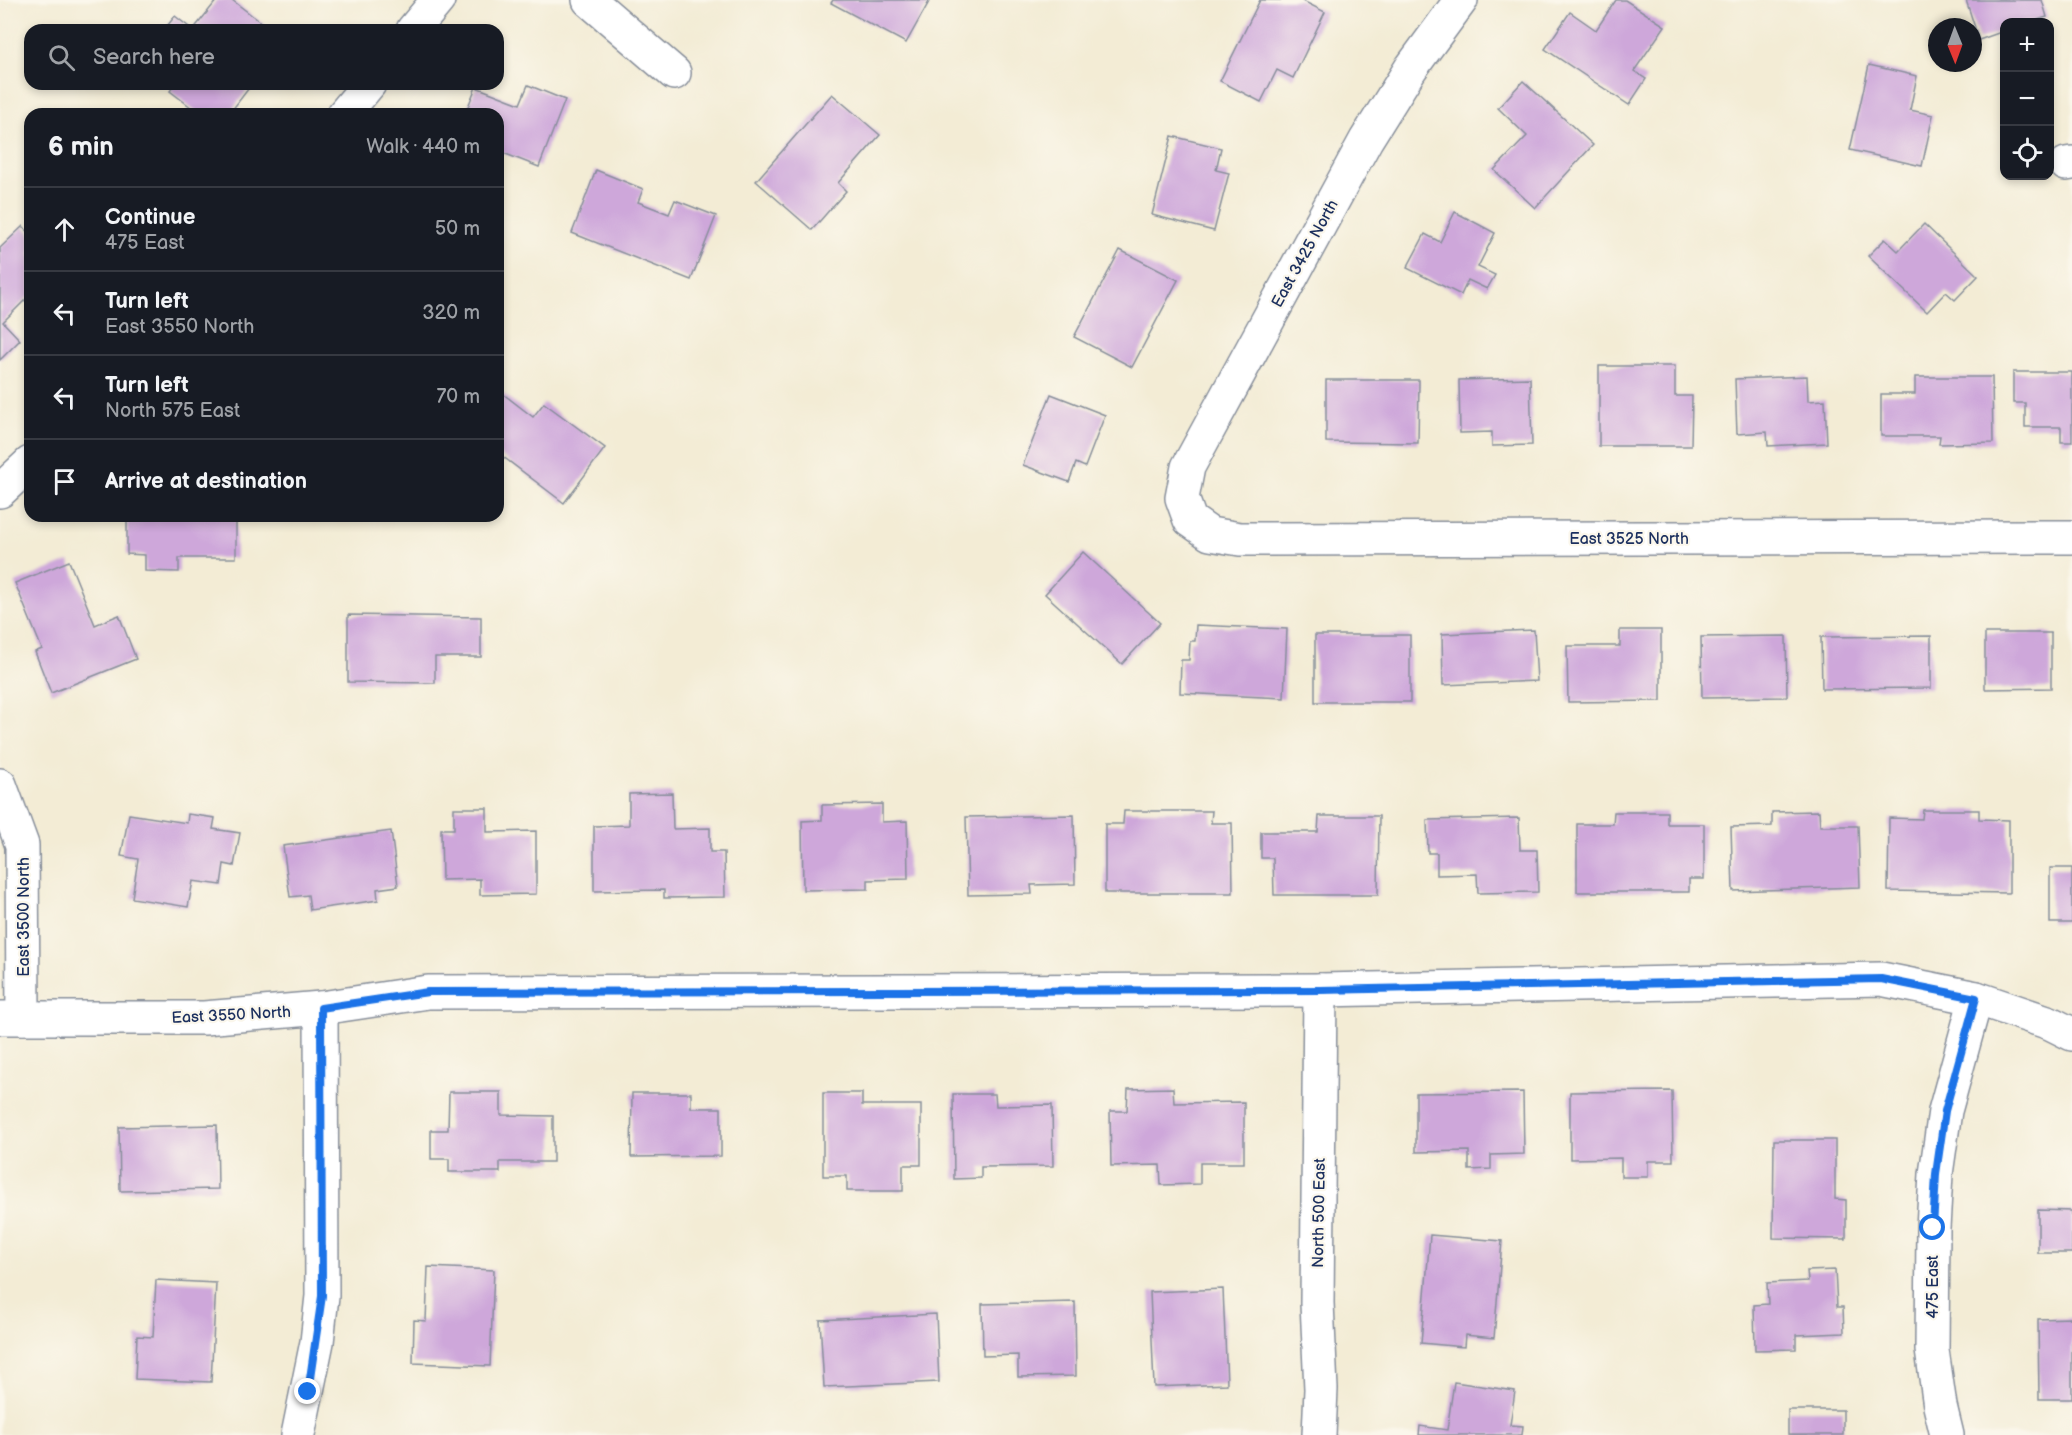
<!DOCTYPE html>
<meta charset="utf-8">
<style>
:root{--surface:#171b24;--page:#20242c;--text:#f1f3f6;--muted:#9ea1a6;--line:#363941}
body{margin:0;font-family:"Balsamiq Sans",sans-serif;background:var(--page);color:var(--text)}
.controls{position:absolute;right:18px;top:18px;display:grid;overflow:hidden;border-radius:12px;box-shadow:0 3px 9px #0003}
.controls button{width:54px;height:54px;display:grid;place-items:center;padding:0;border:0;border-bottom:2px solid var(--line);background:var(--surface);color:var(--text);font:30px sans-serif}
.compass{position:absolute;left:1928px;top:18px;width:54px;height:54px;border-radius:50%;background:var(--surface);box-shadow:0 3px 9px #0003;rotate:179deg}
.stop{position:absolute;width:18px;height:18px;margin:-14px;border:4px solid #1a73e8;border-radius:50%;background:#fff}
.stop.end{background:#1a73e8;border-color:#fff;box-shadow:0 2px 6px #0008}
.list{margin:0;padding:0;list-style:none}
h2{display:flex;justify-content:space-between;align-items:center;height:78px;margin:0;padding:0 24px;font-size:26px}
h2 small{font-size:20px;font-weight:400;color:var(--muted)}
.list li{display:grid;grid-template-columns:39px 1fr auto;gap:18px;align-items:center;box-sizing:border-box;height:84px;padding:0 24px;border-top:2px solid var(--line)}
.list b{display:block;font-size:22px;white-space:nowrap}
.list p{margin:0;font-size:20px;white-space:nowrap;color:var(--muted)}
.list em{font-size:20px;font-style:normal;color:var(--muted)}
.icon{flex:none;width:33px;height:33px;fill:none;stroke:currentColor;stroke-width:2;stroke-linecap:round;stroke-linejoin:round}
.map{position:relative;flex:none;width:2072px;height:1435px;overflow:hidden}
.search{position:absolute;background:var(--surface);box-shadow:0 3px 9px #0003;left:24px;top:24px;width:480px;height:66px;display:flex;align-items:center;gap:15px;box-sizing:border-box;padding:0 21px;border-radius:18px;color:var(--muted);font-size:22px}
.panel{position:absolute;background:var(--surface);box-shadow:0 3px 9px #0003;left:24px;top:108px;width:480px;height:414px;border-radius:18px}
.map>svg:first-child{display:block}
</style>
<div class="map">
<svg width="2072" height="1435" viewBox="0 0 2072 1435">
<rect width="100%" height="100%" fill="#fbf7ec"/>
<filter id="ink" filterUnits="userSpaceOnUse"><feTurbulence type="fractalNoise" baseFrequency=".0167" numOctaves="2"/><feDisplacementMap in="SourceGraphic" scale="12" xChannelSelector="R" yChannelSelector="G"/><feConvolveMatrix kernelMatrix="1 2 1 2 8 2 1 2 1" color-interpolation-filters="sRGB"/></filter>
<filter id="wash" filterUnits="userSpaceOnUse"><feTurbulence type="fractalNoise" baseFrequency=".008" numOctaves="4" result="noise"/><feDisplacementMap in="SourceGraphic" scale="24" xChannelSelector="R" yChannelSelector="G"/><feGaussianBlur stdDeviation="1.35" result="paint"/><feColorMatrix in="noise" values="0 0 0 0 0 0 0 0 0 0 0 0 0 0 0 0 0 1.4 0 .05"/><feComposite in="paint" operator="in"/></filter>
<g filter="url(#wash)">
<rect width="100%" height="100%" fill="#f3ecd5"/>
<g id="blocks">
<g fill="#cea7da">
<polygon points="217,0 232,0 271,30 164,30 175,16 193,30"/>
<polygon points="833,0 930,0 906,43 831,3"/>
<polygon points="1260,0 1301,0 1325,12 1293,78 1277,70 1261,102 1220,81"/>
<polygon points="1616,0 1625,0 1665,26 1634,71 1646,79 1629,105 1545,49 1570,12 1596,30"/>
<polygon points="1966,0 2042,0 2047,17 2031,22 2004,22 2004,31 1979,40"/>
<polygon points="1869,65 1917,76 1910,110 1933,115 1922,166 1850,150"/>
<polygon points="1523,81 1593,145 1535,208 1494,170 1527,136 1498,108"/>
<polygon points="175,84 252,84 229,114 200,114 170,91"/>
<polygon points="528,85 565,100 539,167 498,151 498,114 465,114 476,87 520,104"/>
<polygon points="832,94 880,135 838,183 846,191 812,230 756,181"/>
<polygon points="1172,136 1221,148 1216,170 1229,173 1214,231 1152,215"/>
<polygon points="596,170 643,189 638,202 669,214 675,200 716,216 691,280 572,233"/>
<polygon points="1455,212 1495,233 1478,267 1495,275 1487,289 1468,280 1461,295 1407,268 1425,234 1440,242"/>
<polygon points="1924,224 1978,276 1955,300 1946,292 1927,312 1868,256 1885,239 1898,251"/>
<polygon points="23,226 30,234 30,295 3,322 20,340 0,360 0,248"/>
<polygon points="1120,250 1178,280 1132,367 1074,337"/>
<polygon points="1599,366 1675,366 1675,396 1692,396 1691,446 1599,446"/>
<polygon points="2013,372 2072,372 2072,442 2061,442 2061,427 2025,427 2025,403 2013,403"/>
<polygon points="1807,376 1808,401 1825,400 1827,443 1768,446 1767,432 1737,434 1735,379"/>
<polygon points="1915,377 1992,377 1993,443 1939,444 1940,436 1881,436 1881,394 1915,394"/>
<polygon points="1530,378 1532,445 1492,446 1492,432 1460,433 1459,380"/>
<polygon points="1326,380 1419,380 1418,443 1326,442"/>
<polygon points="498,390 533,417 544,403 605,448 564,503 498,453"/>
<polygon points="1051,394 1105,415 1085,467 1076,463 1069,482 1023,465"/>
<polygon points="127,516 236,516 236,558 179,558 179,572 145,571 145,555 127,554"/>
<polygon points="1083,552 1160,623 1122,664 1045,594"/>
<polygon points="69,561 95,625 119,615 136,659 51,693 35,652 42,649 15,583"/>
<polygon points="348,615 481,617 481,657 435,657 435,683 348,682"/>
<polygon points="1196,625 1287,629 1284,698 1180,693 1181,660 1189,660 1190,641 1195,641"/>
<polygon points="1534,630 1537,681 1443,685 1442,634"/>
<polygon points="1620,630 1661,630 1661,701 1568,702 1567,646 1620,646"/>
<polygon points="1985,633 2051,633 2051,688 1985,689"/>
<rect x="1315" y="635" width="95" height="67"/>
<polygon points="1786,636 1787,697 1702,698 1701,637"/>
<polygon points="1931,636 1931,688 1822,689 1821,637"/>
<polygon points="672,793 673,829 710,828 710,852 724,852 725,897 664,898 664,890 594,891 594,826 629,825 629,794"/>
<polygon points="882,804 882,822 907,821 908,879 868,880 868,889 803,890 802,821 822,820 822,805"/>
<polygon points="454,808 487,808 487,832 536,831 536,894 480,895 480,879 442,880 441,829 454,829"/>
<polygon points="1923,810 1979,810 1979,819 2009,820 2009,893 1888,891 1889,818 1922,819"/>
<polygon points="1124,811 1212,811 1211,823 1232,823 1233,893 1105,893 1105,824 1123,824"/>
<polygon points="1819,811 1820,826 1858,826 1860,887 1733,891 1731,827 1772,826 1772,812"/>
<polygon points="1614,812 1667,812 1667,824 1704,824 1704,879 1689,879 1689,892 1577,892 1577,824 1613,824"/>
<polygon points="129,814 187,823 188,814 215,818 213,829 240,833 234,866 224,864 221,885 193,881 188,907 132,898 138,859 121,856"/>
<polygon points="1074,815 1075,884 1031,885 1032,894 968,895 966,817"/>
<polygon points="1319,816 1379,816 1378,895 1274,895 1273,858 1261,858 1261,832 1318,832"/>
<polygon points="1519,818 1520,850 1537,850 1538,892 1478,893 1477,874 1437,875 1437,853 1428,853 1427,820"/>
<polygon points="391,831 398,886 377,889 378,900 310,910 308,895 290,897 283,846"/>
<rect x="2050" y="868" width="22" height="55"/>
<polygon points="1173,1088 1174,1103 1244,1102 1244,1163 1200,1163 1200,1184 1161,1185 1160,1165 1111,1166 1110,1111 1127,1111 1128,1089"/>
<polygon points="1672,1091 1673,1161 1648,1161 1648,1177 1621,1177 1621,1158 1570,1159 1570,1092"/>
<polygon points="449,1092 501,1092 501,1115 553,1116 553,1162 500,1162 500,1172 449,1172 449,1159 431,1159 431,1130 448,1130"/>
<polygon points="1523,1092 1524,1154 1491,1155 1491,1169 1469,1170 1469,1151 1416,1152 1416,1093"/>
<polygon points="632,1093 691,1093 691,1108 721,1108 721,1156 631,1157"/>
<polygon points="823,1093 862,1093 862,1105 921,1105 921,1165 903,1165 903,1191 847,1191 847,1176 823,1176"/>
<polygon points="953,1094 995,1094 996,1106 1052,1105 1053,1166 981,1167 981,1178 954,1179"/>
<polygon points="217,1125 218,1189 120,1191 119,1127"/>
<polygon points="1774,1140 1835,1140 1835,1199 1846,1200 1846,1239 1773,1238"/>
<polygon points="2038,1210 2072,1211 2072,1253 2038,1253"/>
<polygon points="1430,1235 1502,1241 1494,1338 1465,1335 1464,1347 1421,1343"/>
<polygon points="428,1267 494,1270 490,1366 413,1363 414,1320 426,1321"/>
<polygon points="1835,1270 1837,1307 1843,1307 1844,1333 1796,1335 1796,1349 1755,1350 1754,1305 1768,1304 1767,1283 1808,1281 1807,1271"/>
<polygon points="156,1280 216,1283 211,1382 135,1379 137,1336 153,1337"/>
<polygon points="1223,1289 1227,1384 1154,1387 1150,1292"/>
<polygon points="1075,1302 1076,1376 1018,1377 1018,1355 983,1356 982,1304"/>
<polygon points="936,1314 939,1382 824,1387 820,1320"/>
<polygon points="2072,1318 2072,1399 2039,1399 2038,1319"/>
<polygon points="1454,1382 1515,1391 1510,1425 1523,1426 1522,1435 1419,1435 1420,1426 1447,1430"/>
<rect x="1788" y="1410" width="55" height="25"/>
</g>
</g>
</g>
<g filter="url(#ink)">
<use href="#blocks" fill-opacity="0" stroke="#878e9a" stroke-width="1.5"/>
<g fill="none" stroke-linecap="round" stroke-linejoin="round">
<g stroke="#878e9a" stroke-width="36">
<g id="street">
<polyline points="589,0 674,73"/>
<polyline points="1461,0 1411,68 1366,140 1188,467 1182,498 1190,520 1210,534 1240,539 2072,537"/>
<polyline points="413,30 438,0"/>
<polyline points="344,114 369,84"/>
<polyline points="2066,164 2072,163"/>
<polyline points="0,491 30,463"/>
<polyline points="0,785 22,845 23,1018"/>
<polyline points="0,1018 204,1018 321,1008 428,992 1320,990 1881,979 1976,998 2050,1023 2072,1034"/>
<polyline points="298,1435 317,1342 322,1296 321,1008"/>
<polyline points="1319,1435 1321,1389 1317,1303 1320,990"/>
<polyline points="1947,1435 1940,1406 1932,1350 1933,1228 1936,1174 1945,1111 1976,998"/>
</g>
</g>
<use href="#street" stroke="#fff" stroke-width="33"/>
</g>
</g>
<g fill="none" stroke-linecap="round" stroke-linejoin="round" filter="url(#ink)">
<polyline stroke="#1a73e8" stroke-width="8" points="308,1392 322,1296 321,1008 428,992 1320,990 1881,979 1976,998 1945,1111 1936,1174 1933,1228"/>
</g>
<g text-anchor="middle" stroke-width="4.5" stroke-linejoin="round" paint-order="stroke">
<g font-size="16" fill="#1b2f5e" stroke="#fbf7ec">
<text transform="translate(1304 253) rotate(-61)" y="6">East 3425 North</text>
<text x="1629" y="544">East 3525 North</text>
<text transform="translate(23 917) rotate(-90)" y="6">East 3500 North</text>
<text transform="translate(231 1014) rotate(-3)" y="6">East 3550 North</text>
<text transform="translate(1318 1213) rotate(-89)" y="6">North 500 East</text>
<text transform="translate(1932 1287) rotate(-90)" y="6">475 East</text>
</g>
</g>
</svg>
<div class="controls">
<button>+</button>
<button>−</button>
<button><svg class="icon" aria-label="locate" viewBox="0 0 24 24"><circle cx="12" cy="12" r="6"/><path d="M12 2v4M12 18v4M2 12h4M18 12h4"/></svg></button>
</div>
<svg class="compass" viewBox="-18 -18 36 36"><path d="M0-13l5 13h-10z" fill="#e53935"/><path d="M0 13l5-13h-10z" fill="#9ea1a6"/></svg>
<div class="stop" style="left:1933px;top:1228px"></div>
<div class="stop end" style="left:308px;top:1392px"></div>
<div class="search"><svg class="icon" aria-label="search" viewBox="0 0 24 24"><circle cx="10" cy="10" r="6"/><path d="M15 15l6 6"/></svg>Search here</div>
<section class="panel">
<h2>6 min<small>Walk · 440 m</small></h2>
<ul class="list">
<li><svg class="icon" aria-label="ahead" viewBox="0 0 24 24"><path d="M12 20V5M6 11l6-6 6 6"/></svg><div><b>Continue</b><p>475 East</p></div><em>50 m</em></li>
<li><svg class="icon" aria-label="left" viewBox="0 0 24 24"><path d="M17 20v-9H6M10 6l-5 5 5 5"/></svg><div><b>Turn left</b><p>East 3550 North</p></div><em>320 m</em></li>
<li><svg class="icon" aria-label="left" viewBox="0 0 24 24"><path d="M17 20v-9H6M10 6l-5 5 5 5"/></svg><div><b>Turn left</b><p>North 575 East</p></div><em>70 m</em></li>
<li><svg class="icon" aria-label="arrive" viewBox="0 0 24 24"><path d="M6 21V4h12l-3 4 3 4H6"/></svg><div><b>Arrive at destination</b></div></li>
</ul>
</section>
</div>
